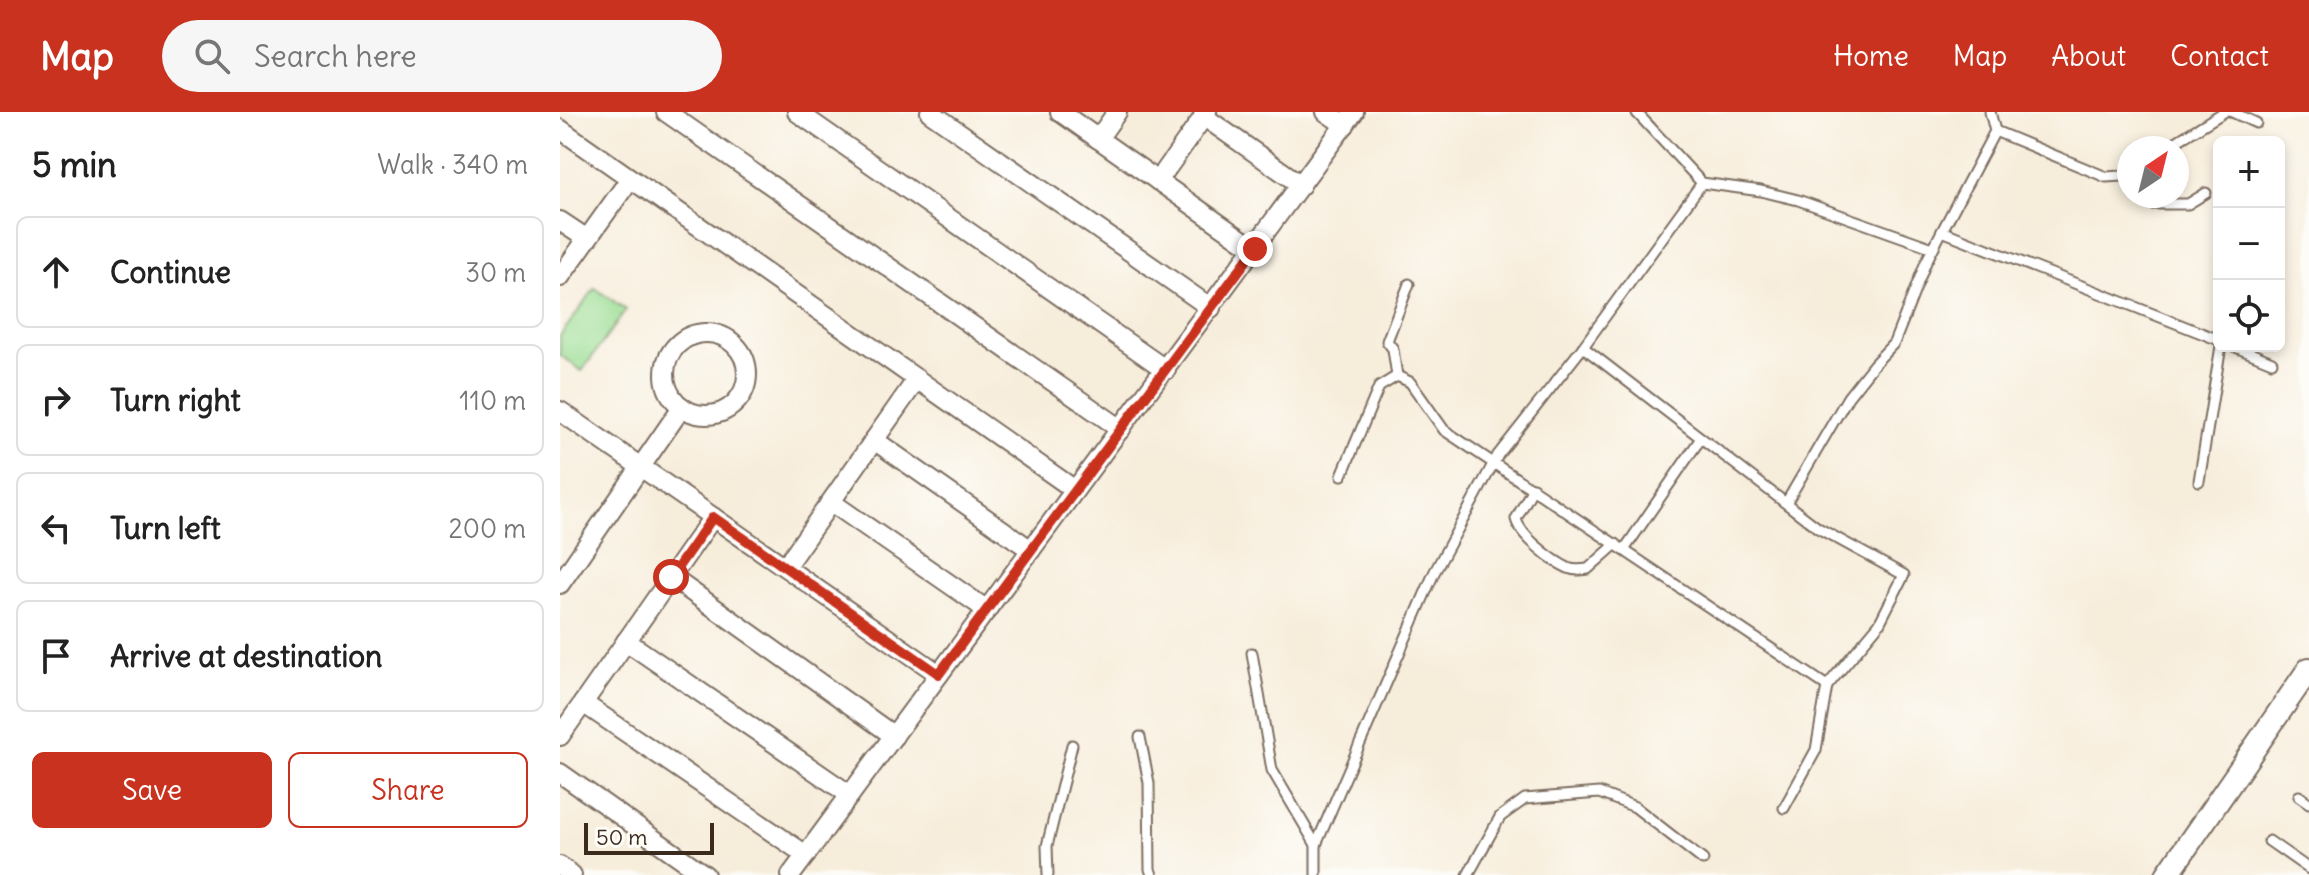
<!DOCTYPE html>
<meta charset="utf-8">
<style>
:root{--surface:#fff;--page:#f6f6f6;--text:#222;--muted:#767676;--line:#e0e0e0;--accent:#c8321e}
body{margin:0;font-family:Delius,sans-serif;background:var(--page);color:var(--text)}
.controls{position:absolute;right:24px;top:24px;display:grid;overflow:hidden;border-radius:12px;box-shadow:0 4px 12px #0003}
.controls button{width:72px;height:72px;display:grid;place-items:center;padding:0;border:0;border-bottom:2px solid var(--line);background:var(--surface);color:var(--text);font:40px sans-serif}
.compass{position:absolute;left:1557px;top:24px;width:72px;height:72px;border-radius:50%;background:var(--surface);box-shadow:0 4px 12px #0003;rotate:35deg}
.scale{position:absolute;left:24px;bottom:20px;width:130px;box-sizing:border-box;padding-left:8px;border:4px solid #3b2a1e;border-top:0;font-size:22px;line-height:28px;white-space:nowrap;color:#3b2a1e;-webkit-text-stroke:6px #fdfcf7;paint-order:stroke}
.stop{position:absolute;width:24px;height:24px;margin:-18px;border:6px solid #c8321e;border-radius:50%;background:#fff}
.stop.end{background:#c8321e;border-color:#fff;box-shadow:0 2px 8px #0008}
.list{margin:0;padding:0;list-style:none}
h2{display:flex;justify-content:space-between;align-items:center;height:104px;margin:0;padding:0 32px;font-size:34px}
h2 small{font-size:26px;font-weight:400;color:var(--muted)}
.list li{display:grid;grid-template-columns:52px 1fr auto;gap:24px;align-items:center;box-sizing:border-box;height:112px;margin:0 16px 16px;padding:0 16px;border:2px solid var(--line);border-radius:12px}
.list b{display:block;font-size:30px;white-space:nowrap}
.list em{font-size:26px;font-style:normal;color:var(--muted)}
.actions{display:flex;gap:16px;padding:24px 32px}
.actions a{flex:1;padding:18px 0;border:2px solid var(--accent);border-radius:12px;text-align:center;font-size:28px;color:var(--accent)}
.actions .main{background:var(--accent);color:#fff}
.icon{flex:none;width:44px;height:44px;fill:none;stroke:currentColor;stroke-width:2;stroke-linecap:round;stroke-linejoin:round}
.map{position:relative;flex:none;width:1749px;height:763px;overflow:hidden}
header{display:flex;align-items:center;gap:48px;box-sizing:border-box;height:112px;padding:0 40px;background:var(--accent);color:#fff}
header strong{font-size:38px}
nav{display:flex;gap:44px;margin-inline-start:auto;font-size:28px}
.search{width:560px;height:72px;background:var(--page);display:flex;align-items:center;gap:20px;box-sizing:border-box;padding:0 28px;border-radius:44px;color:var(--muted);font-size:30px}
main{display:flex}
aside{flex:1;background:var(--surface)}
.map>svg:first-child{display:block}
</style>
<header>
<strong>Map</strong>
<div class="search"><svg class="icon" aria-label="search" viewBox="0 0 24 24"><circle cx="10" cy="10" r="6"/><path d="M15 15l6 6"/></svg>Search here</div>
<nav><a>Home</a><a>Map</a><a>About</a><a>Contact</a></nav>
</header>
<main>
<aside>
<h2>5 min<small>Walk · 340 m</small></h2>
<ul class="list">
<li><svg class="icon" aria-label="ahead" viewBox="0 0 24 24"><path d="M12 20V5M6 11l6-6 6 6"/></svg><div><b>Continue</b></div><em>30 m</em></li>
<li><svg class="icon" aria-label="right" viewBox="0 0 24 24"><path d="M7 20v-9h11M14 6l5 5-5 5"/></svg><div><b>Turn right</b></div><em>110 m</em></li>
<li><svg class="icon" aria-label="left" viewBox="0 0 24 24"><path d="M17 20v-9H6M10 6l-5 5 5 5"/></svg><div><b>Turn left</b></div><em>200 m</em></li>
<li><svg class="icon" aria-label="arrive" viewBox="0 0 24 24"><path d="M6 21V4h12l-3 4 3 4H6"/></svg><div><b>Arrive at destination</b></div></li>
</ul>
<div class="actions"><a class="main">Save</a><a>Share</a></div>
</aside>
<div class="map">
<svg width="1749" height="763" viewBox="0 0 1749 763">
<rect width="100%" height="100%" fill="#fdfcf7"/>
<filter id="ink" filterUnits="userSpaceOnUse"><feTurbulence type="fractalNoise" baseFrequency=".0125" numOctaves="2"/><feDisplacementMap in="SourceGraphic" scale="16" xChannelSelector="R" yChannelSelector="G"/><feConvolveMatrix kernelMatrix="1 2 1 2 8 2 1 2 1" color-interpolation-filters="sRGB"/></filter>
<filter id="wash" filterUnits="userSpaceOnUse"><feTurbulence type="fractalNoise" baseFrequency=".006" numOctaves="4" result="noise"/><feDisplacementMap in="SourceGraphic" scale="32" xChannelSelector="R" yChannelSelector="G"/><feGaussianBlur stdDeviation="1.8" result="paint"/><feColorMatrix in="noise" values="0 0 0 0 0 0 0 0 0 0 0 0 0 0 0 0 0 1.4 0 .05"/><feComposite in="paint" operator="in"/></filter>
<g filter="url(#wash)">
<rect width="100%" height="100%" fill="#f7eddb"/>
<polygon fill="#9cde95" stroke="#6c845a" stroke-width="2" points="35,176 66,198 22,259 0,243 0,224"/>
</g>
<g filter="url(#ink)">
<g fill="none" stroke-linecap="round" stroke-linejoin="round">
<g stroke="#7d6e60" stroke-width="13">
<g id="service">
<polyline points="1076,0 1142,71 1201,79 1238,88 1373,136"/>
<polyline points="1672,0 1696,11"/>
<polyline points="1435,19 1546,65 1562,64 1569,59"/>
<polyline points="1606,36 1664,0"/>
<polyline points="1582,84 1591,92 1628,92 1646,81"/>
<polyline points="1382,119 1435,19 1430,0"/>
<polyline points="1673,234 1712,250"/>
<polyline points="837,264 833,237 827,229 849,172"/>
<polyline points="782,363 819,275 837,264 850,270 884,318 1267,574 1319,512 1344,463 1258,416 1023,235"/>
<polyline points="1639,369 1661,234"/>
<path d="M973,376L956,407C960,424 993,449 1008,456C1014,459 1021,458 1028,457L1056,432"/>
<polyline points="1226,391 1288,285 1314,252 1334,231 1366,150 1382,119 1659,228"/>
<polyline points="1064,438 1141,326"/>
<polyline points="692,541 712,658 756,733"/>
<polyline points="580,625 589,671 590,757 592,763"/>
<polyline points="1739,684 1749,691"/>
<polyline points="1224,696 1256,638 1267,574"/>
<polyline points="1709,729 1749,757"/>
<polyline points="488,763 487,734 512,633"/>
<polyline points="756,763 756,733 874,461 938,343 1023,235 1142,71"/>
<polyline points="908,763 940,705 965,687 1039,681 1075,695 1143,748"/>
</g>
</g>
<g stroke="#7d6e60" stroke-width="22">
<g id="minor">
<polyline points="106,0 561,317"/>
<polyline points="237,0 606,258"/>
<polyline points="370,0 651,196"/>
<polyline points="500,0 695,137"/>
<polyline points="766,0 785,13"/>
<polyline points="643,4 741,73"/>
<polyline points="0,17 515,378"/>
<polyline points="538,27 557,0"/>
<polyline points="598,69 647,0"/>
<polyline points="0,109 27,127"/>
<polyline points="0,165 70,67"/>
<circle cx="146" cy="262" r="41"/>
<polyline points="0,299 379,562"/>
<polyline points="314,328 471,438"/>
<polyline points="271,390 427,498"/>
<polyline points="225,455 357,267"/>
<polyline points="111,465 334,624"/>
<polyline points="0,472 122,295"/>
<polyline points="66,529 290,683"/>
<polyline points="23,591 246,743"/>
<polyline points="0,624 153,405"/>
<polyline points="0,661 145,763"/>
<polyline points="0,754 12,763"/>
<polyline points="231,763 794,0"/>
</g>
</g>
<g stroke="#7d6e60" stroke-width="26">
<polyline id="tertiary" points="1607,763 1749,557"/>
</g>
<use href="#service" stroke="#fff" stroke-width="9"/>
<use href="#minor" stroke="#fff" stroke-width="18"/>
<use href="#tertiary" stroke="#fff" stroke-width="22"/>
</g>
</g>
<g fill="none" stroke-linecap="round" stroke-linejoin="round" filter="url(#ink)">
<polyline stroke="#c8321e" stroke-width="10" points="111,465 153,405 379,562 695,137"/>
</g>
</svg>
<div class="controls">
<button>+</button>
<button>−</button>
<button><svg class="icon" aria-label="locate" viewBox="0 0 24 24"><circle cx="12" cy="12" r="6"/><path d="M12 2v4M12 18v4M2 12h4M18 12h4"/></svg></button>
</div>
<svg class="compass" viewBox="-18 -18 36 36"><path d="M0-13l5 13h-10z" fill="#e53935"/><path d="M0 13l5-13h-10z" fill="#767676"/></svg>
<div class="scale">50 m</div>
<div class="stop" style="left:111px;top:465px"></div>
<div class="stop end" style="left:695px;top:137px"></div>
</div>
</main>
